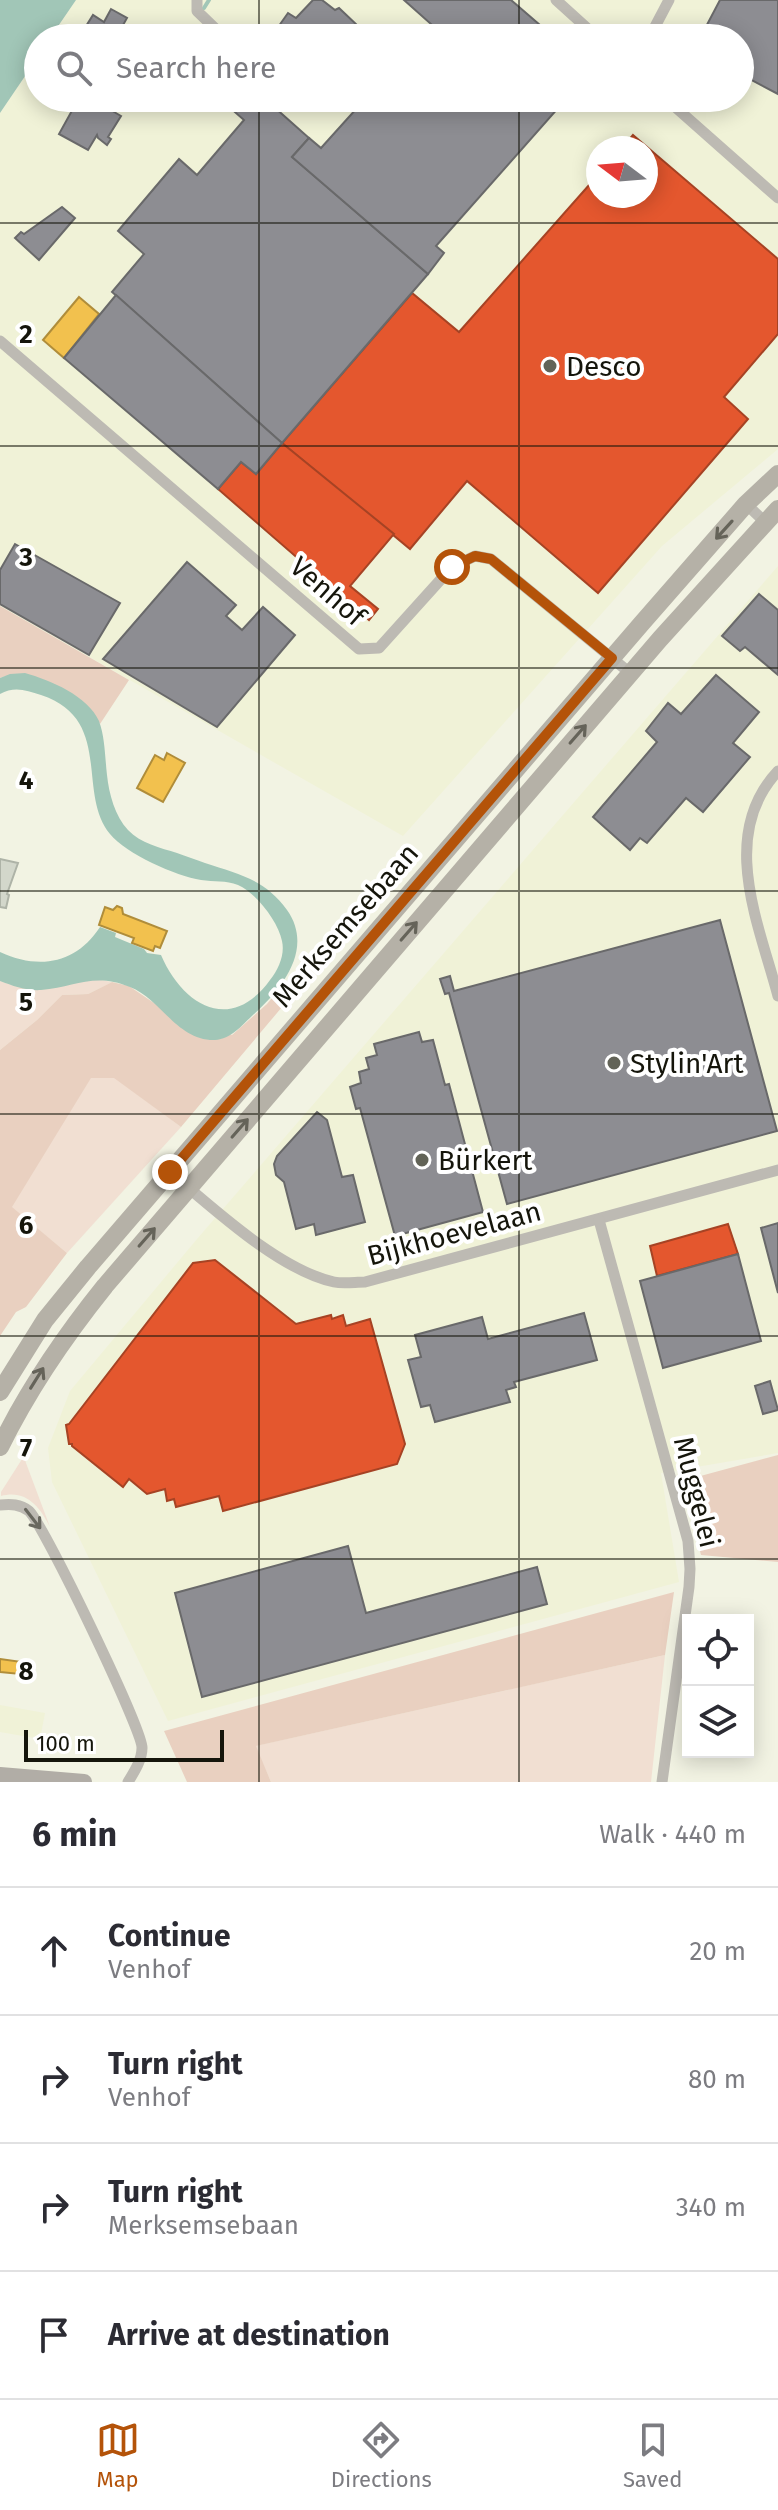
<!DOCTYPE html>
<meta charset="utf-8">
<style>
:root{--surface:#fff;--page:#f2f2f3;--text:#2b2b33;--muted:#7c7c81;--line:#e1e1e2;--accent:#b45309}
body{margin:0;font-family:"Fira Sans",sans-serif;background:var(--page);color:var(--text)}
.controls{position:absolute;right:24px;bottom:24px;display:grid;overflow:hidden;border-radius:0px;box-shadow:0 4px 20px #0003}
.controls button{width:72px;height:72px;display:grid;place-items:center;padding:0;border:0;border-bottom:2px solid var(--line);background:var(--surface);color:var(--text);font:40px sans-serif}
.compass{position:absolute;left:586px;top:136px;width:72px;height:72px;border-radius:50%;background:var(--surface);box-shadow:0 4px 20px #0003;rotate:286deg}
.scale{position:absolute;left:24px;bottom:20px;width:200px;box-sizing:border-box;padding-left:8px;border:4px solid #15150b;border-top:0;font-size:22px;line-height:28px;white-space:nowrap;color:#15150b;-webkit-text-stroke:6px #fff;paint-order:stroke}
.stop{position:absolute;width:24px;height:24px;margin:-18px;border:6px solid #b45309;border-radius:50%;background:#fff}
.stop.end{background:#b45309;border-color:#fff;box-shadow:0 2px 8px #0008}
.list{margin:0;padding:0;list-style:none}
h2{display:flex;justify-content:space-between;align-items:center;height:104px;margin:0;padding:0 32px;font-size:34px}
h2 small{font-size:26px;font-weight:400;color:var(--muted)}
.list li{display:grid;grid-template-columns:52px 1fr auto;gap:24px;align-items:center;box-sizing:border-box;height:128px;padding:0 32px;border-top:2px solid var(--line)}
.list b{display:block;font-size:30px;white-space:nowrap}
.list p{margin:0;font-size:26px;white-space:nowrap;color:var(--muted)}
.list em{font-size:26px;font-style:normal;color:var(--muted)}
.icon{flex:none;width:44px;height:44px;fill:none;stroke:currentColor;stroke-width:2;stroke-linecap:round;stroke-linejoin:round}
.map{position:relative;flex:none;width:778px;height:1782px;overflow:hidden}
.search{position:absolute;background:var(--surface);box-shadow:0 4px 20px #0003;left:24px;right:24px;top:24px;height:88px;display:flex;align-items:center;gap:20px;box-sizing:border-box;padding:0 28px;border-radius:44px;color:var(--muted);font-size:30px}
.sheet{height:616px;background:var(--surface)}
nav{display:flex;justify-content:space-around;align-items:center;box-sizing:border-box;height:112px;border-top:2px solid var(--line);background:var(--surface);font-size:22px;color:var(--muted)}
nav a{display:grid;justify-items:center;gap:4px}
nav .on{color:var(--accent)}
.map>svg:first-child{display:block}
</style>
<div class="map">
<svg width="778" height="1782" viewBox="0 0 778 1782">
<rect width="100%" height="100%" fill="#f2f3e3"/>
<g fill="#f0f2d7" fill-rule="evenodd">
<path d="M76,0H778V449L662,546L403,836L0,606V113L38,57V98H740V38H50ZM598,148H646V196H598Z"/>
<polygon points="778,566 778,1453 661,1473 679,1582 168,1721 52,1482 48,1448 70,1391 197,1239"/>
<polygon points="0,1705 45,1713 40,1739 0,1732"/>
</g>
<g fill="#f1dfd2">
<path d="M96,979L112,982L88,994L62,995L37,1020L0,1050V981C37,995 59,985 96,979Z"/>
<polygon points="91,1077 114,1077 181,1127 67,1253 11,1207"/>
<path d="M24,1456L26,1463L50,1527C40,1507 26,1489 1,1496V1492Z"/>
<polygon points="665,1655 651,1782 271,1782 255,1746"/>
</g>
<g fill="#e9d0c0">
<path d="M0,606L129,680L100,724C86,696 30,666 0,678Z"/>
<polygon points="112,982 129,986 154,1003 232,1035 267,1004 281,987 293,994 181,1127 114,1078 91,1078 12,1207 67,1253 26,1307 16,1312 0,1336 0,1050 37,1020 62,995 88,994"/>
<polygon points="778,1455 778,1562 701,1555 682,1481"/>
<polygon points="674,1592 665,1655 256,1746 271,1782 187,1782 164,1731"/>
</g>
<g fill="#a1c6b7">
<polygon points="0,0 76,0 50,38 38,38 38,57 0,113"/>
<path d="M25,673C50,680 88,696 99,721C105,737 105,758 107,775C109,794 115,816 128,830C140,843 161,848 177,853C186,856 196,860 205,863C238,874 265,879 287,910C314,948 283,988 254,1014C243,1024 232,1039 215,1040C177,1041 161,999 130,987C94,972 75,987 41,990C27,991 13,986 0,981V952C39,970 76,964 100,927L116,933L115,937L144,949L147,953L161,955C183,1006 231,1034 270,980C279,969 285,954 282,941C278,921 256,893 238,885C226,880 214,882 201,880C176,876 126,854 110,834C76,793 114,719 41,695C26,690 14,686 0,694V678L10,674Z"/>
</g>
<g fill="#f2c14e" stroke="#b08d3a" stroke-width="2">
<polygon points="79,297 99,314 64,358 43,340"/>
<polygon points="167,753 185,763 163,802 137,788 155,755 164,760"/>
<polygon points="117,906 122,908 123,914 167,931 160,948 155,946 153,951 132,943 134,938 99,925 105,907 113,910"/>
<polygon points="0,1659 22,1662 20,1674 0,1672"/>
</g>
<g fill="#e4572e" stroke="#a64324" stroke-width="2">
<polygon points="633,135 778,259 778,334 724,397 748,419 598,593 467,481 410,549 282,443 412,293 459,332 598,175 598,196 646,196 646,148 622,148"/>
<polygon points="282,443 394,534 350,586 378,609 369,620 218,489 241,462 256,474"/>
<polygon points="728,1224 738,1254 657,1276 650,1246"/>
<polygon points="215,1260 296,1324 331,1315 332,1319 343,1315 346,1326 370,1319 405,1444 397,1464 223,1511 219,1496 176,1507 174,1499 167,1501 165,1489 147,1494 129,1479 123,1487 72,1446 72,1444 69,1444 66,1425 69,1424 193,1263"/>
</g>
<g fill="#8d8d92" stroke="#69696a" stroke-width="2">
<polygon points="313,0 322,0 335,10 339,8 358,26 347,38 285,38 276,30 288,13 296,18"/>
<polygon points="404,0 511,0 555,38 419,38 431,24"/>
<polygon points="720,0 778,0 778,94 740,74 740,38 700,38"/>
<polygon points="111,9 127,18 118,34 125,38 93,38 83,31 93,15 104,22"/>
<polygon points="79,98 90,98 121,116 108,137 111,139 107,145 98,138 97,135 88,150 59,134"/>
<polygon points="219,98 269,98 275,103 273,106 309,138 292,157 428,274 282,443 112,292 144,254 118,231 179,159 197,175 244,120"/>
<polygon points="366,98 567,98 436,246 444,253 428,274 292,157 309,138 321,148"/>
<polygon points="62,207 75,218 39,260 15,238 21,232 24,234"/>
<polygon points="116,295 282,443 256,474 241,462 218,489 64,358"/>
<polygon points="15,544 120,603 89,655 0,604 0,570"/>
<polygon points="187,562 236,605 226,616 242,630 263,607 295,635 217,727 103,659"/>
<polygon points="759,594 778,610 778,675 745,647 740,651 722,636"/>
<polygon points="716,675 759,712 733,743 750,757 703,812 686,798 647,843 640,838 630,850 593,817 657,742 646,731 668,703 681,714"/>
<polygon points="720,920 777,1131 507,1204 449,993 445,994 440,979 450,976 454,991"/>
<polygon points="419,1032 422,1042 433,1040 445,1085 449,1084 483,1212 395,1236 360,1108 356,1109 350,1087 361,1083 359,1072 369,1069 366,1058 377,1055 374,1044"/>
<polygon points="317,1112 327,1120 342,1177 353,1175 365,1222 316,1235 314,1224 296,1229 284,1182 276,1175 274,1164 277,1156"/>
<polygon points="778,1223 778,1293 761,1228"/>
<polygon points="738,1254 761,1341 663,1368 640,1281"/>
<polygon points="584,1313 597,1360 514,1382 516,1387 506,1390 510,1402 435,1422 430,1405 421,1407 408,1360 421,1357 415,1335 482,1317 488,1339"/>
<polygon points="770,1381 778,1410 763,1414 755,1386"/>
<polygon points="348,1546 366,1613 537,1567 547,1604 202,1697 175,1593"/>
</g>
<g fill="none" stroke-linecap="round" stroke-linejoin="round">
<polyline stroke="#a1c6b7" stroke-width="4" points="204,8 209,0"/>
</g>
<polygon fill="#d3d7cb" stroke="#aeb3a7" stroke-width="2" points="0,859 18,863 7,894 9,895 6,908 0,907"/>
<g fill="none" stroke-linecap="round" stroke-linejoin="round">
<g stroke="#bdbab3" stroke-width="11">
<polyline points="197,0 197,11 225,38"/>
<polyline points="556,0 598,38"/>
<polyline points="649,38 669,0"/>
<polyline points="665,98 778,198"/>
<polyline points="0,341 359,649 379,648 452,567 475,556 491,559 630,673"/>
<polyline points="746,504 765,522"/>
<path d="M778,771C718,835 759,924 778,996"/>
<path d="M170,1172C213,1208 279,1270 334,1282C344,1284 355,1282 365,1282L778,1170"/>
<polyline points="599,1220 688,1541 690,1569 689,1587 662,1782"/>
<path d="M0,1505C11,1504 20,1504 29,1511C44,1525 143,1731 142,1748C142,1760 134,1772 128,1782"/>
</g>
<polyline stroke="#b1ada6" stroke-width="16" points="0,1775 84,1782"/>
<g stroke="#b5b1a7" stroke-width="18">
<polyline points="0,1392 45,1320 88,1267 642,623 746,504 778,474"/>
<path d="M0,1447C29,1388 64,1337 105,1286L660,639L778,509"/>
</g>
</g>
<defs><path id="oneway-shaft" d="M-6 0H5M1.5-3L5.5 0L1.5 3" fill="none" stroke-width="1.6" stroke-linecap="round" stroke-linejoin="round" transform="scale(2)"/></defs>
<g stroke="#656359">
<use href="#oneway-shaft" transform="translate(724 530) rotate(132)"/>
<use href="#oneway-shaft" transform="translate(578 734) rotate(-49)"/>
<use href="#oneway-shaft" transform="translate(409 931) rotate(-49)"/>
<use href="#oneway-shaft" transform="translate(240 1128) rotate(-49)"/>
<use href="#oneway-shaft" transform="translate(147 1237) rotate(-49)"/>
<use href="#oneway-shaft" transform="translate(37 1378) rotate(-58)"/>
</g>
<use stroke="#69685f" href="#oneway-shaft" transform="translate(33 1519) rotate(52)"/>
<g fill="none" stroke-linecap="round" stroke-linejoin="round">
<polyline stroke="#b45309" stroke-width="10" points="170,1172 612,658 491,559 475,556 452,567"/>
</g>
<path fill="none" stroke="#15150b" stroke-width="2" stroke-opacity="0.55" d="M259,0V38M519,0V38M259,98V1782M519,98V1782M0,223H778M0,446H778M0,668H778M0,891H778M0,1114H778M0,1336H778M0,1559H778"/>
<g fill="#626357" stroke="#fff" stroke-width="3">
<circle cx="550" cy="366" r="8"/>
<circle cx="614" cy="1063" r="8"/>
<circle cx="422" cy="1160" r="8"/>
</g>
<g text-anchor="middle" stroke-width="8" stroke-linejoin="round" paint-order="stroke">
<g font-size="28" fill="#15150b" stroke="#fff" text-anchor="start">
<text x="566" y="376">Desco</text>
<text x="630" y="1073">Stylin'Art</text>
<text x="438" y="1170">Bürkert</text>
</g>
<g font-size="28" fill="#15150b" stroke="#fff">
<text transform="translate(328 591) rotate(41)" y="10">Venhof</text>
<text transform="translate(345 925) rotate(-49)" y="10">Merksemsebaan</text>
<text transform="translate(454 1233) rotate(-15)" y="10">Bijkhoevelaan</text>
<text transform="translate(697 1492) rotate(76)" y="10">Muggelei</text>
</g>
</g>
<g font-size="26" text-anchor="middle" font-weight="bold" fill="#15150b" stroke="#fff" stroke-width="8" stroke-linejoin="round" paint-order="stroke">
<text x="26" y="343">2</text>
<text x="26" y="566">3</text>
<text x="26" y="789">4</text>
<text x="26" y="1011">5</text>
<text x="26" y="1234">6</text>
<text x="26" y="1457">7</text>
<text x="26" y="1680">8</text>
</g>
</svg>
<div class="controls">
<button><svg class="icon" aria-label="locate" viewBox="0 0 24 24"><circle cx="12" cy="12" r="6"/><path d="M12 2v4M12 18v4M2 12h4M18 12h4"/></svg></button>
<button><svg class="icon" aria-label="layers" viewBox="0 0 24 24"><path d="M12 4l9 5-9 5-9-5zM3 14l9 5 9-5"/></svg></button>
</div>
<svg class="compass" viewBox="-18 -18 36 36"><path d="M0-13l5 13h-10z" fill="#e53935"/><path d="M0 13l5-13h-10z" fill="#7c7c81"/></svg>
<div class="scale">100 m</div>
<div class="stop" style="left:452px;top:567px"></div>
<div class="stop end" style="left:170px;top:1172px"></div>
<div class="search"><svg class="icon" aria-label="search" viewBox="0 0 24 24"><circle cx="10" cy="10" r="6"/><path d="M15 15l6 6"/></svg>Search here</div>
</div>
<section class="sheet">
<h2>6 min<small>Walk · 440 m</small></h2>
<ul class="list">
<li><svg class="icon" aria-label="ahead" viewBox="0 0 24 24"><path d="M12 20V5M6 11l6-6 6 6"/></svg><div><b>Continue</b><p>Venhof</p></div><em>20 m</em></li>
<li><svg class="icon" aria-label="right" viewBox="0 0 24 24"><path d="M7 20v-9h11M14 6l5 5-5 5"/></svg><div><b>Turn right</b><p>Venhof</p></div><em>80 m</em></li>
<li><svg class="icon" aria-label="right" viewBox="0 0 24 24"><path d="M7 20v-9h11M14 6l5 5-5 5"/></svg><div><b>Turn right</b><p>Merksemsebaan</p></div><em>340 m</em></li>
<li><svg class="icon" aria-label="arrive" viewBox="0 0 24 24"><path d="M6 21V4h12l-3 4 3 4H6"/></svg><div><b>Arrive at destination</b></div></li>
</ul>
</section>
<nav>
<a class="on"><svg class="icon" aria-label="map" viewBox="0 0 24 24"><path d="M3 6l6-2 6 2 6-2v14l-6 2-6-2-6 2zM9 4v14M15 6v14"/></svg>Map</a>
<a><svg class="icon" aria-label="directions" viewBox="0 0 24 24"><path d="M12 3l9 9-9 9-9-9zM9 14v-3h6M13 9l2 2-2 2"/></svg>Directions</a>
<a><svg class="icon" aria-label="saved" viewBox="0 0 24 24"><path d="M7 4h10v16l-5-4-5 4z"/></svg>Saved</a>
</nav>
